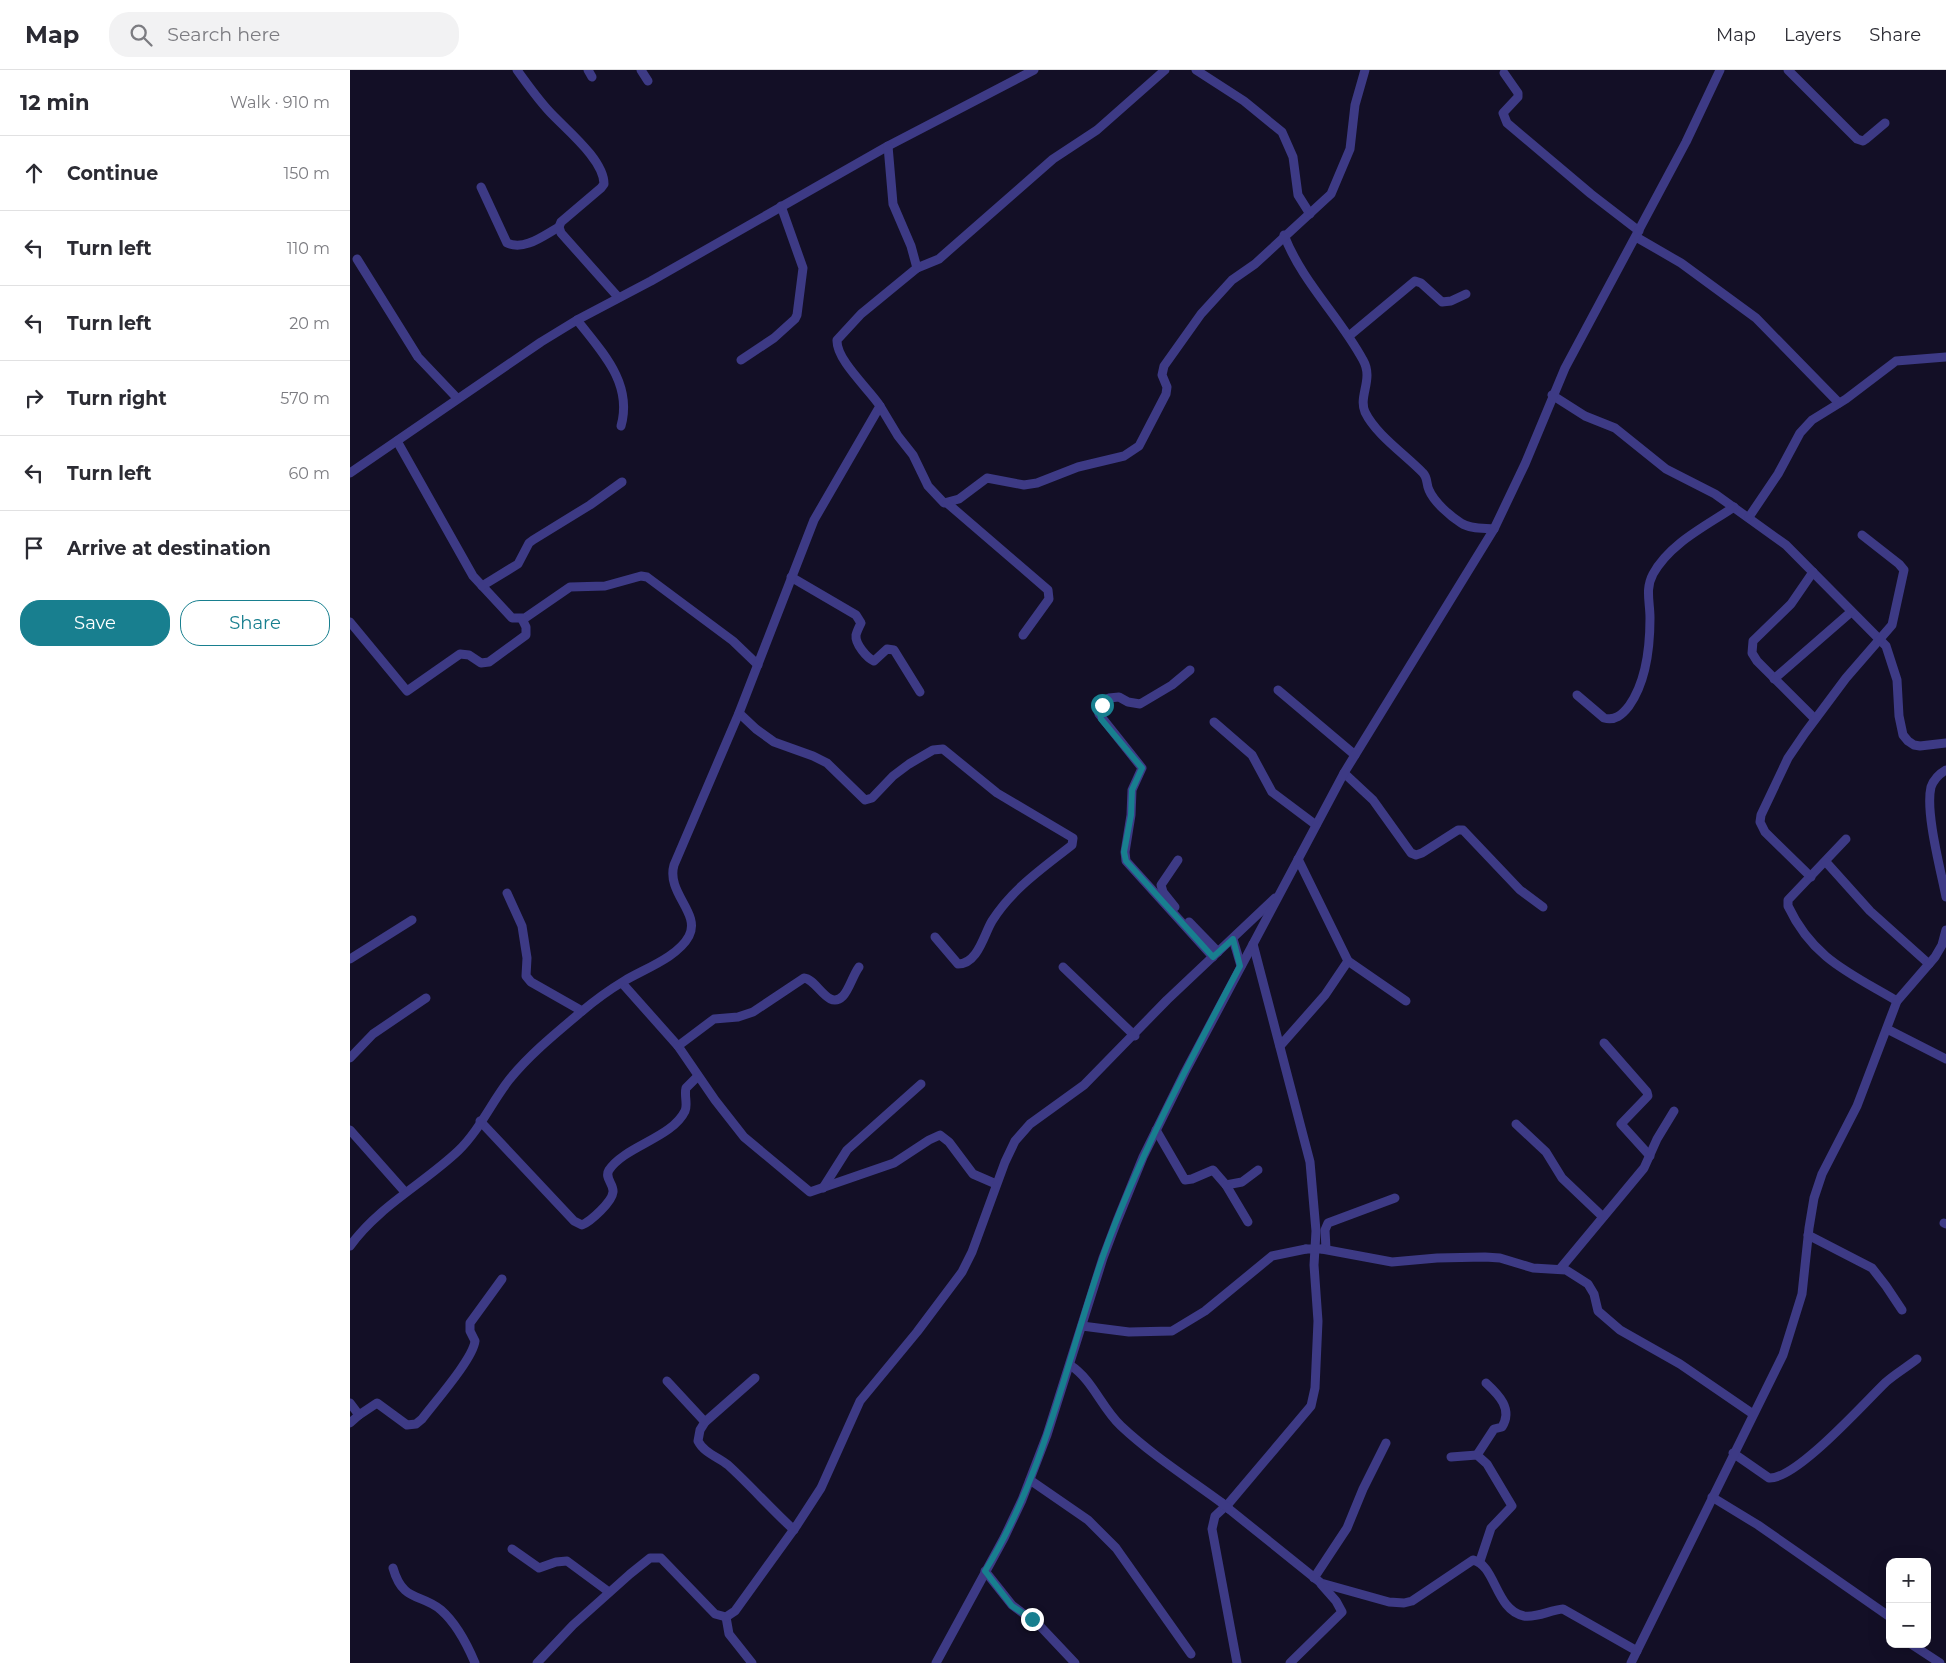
<!DOCTYPE html>
<meta charset="utf-8">
<style>
:root{--surface:#fff;--page:#f2f2f3;--text:#2b2b33;--muted:#7c7c81;--line:#e1e1e2;--accent:#187f8f}
body{margin:0;font-family:Montserrat,sans-serif;background:var(--page);color:var(--text)}
.controls{position:absolute;right:15px;bottom:15px;display:grid;overflow:hidden;border-radius:10px;box-shadow:0 5px 20px #0002}
.controls button{width:45px;height:45px;display:grid;place-items:center;padding:0;border:0;border-bottom:1px solid var(--line);background:var(--surface);color:var(--text);font:25px sans-serif}
.stop{position:absolute;width:15px;height:15px;margin:-11px;border:4px solid #187f8f;border-radius:50%;background:#fff}
.stop.end{background:#187f8f;border-color:#fff;box-shadow:0 1px 5px #0008}
.list{margin:0;padding:0;list-style:none}
h2{display:flex;justify-content:space-between;align-items:center;height:65px;margin:0;padding:0 20px;font-size:21px}
h2 small{font-size:16px;font-weight:400;color:var(--muted)}
.list li{display:grid;grid-template-columns:32px 1fr auto;gap:15px;align-items:center;box-sizing:border-box;height:75px;padding:0 20px;border-top:1px solid var(--line)}
.list b{display:block;font-size:19px;white-space:nowrap}
.list em{font-size:16px;font-style:normal;color:var(--muted)}
.actions{display:flex;gap:10px;padding:15px 20px}
.actions a{flex:1;padding:11px 0;border:1px solid var(--accent);border-radius:20px;text-align:center;font-size:18px;color:var(--accent)}
.actions .main{background:var(--accent);color:#fff}
.icon{flex:none;width:28px;height:28px;fill:none;stroke:currentColor;stroke-width:2;stroke-linecap:round;stroke-linejoin:round}
.map{position:relative;flex:none;width:1596px;height:1593px;overflow:hidden}
header{display:flex;align-items:center;gap:30px;box-sizing:border-box;height:70px;padding:0 25px;background:var(--surface);border-bottom:1px solid var(--line)}
header strong{font-size:24px}
nav{display:flex;gap:28px;margin-inline-start:auto;font-size:18px}
.search{width:350px;height:45px;background:var(--page);display:flex;align-items:center;gap:12px;box-sizing:border-box;padding:0 18px;border-radius:20px;color:var(--muted);font-size:19px}
main{display:flex}
aside{flex:1;background:var(--surface)}
.map>svg:first-child{display:block}
</style>
<header>
<strong>Map</strong>
<div class="search"><svg class="icon" aria-label="search" viewBox="0 0 24 24"><circle cx="10" cy="10" r="6"/><path d="M15 15l6 6"/></svg>Search here</div>
<nav><a>Map</a><a>Layers</a><a>Share</a></nav>
</header>
<main>
<aside>
<h2>12 min<small>Walk · 910 m</small></h2>
<ul class="list">
<li><svg class="icon" aria-label="ahead" viewBox="0 0 24 24"><path d="M12 20V5M6 11l6-6 6 6"/></svg><div><b>Continue</b></div><em>150 m</em></li>
<li><svg class="icon" aria-label="left" viewBox="0 0 24 24"><path d="M17 20v-9H6M10 6l-5 5 5 5"/></svg><div><b>Turn left</b></div><em>110 m</em></li>
<li><svg class="icon" aria-label="left" viewBox="0 0 24 24"><path d="M17 20v-9H6M10 6l-5 5 5 5"/></svg><div><b>Turn left</b></div><em>20 m</em></li>
<li><svg class="icon" aria-label="right" viewBox="0 0 24 24"><path d="M7 20v-9h11M14 6l5 5-5 5"/></svg><div><b>Turn right</b></div><em>570 m</em></li>
<li><svg class="icon" aria-label="left" viewBox="0 0 24 24"><path d="M17 20v-9H6M10 6l-5 5 5 5"/></svg><div><b>Turn left</b></div><em>60 m</em></li>
<li><svg class="icon" aria-label="arrive" viewBox="0 0 24 24"><path d="M6 21V4h12l-3 4 3 4H6"/></svg><div><b>Arrive at destination</b></div></li>
</ul>
<div class="actions"><a class="main">Save</a><a>Share</a></div>
</aside>
<div class="map">
<svg width="1596" height="1593" viewBox="0 0 1596 1593">
<rect width="100%" height="100%" fill="#130f26"/>
<g fill="none" stroke-linecap="round" stroke-linejoin="round">
<g stroke="#3d3a85" stroke-width="9">
<path d="M167,0C177,14 187,28 198,40C214,58 254,89 254,114L251,118L211,152L209,157L211,163L268,227"/>
<polyline points="238,0 242,7"/>
<polyline points="291,0 298,11"/>
<polyline points="846,0 894,31 932,62 943,87 948,125 960,144"/>
<polyline points="1438,0 1507,69 1513,71 1516,69 1535,53"/>
<polyline points="1154,3 1168,23 1168,27 1153,43 1157,53 1241,124 1289,161"/>
<path d="M131,117L157,173C175,181 194,165 209,157"/>
<path d="M934,165C952,212 990,247 1013,290C1024,309 1008,326 1015,342C1026,365 1056,385 1073,403C1078,408 1076,414 1079,420C1084,432 1100,446 1111,453C1120,459 1133,458 1144,459"/>
<polyline points="1286,167 1331,193 1406,248 1489,333"/>
<polyline points="7,189 68,287 107,328"/>
<polyline points="567,198 589,189 703,89 747,60 815,0"/>
<path d="M227,250C252,282 283,313 271,356"/>
<polyline points="999,266 1065,211 1071,213 1092,232 1101,231 1116,224"/>
<polyline points="391,290 424,268 445,249 447,245 453,198 431,136"/>
<polyline points="1202,325 1235,346 1265,358 1316,399 1365,424 1436,475 1536,576 1547,610 1549,646 1553,665 1558,671 1564,675 1570,676 1596,673"/>
<polyline points="530,336 548,366 563,385 578,416 594,433 609,429 637,408 674,415 687,413 728,397 774,386 789,376 816,324 817,317 812,305 814,296 851,244 882,210 905,194 981,124 1000,79 1005,35 1015,0"/>
<polyline points="47,371 123,506 162,548 175,548 220,517 255,516 291,506 297,507 383,571 408,595"/>
<polyline points="0,403 191,272 227,250 301,211 538,76 684,0"/>
<polyline points="597,433 698,520 699,529 673,565"/>
<polyline points="1399,447 1428,404 1450,363 1462,350 1496,329 1546,291 1596,287"/>
<polyline points="1463,502 1441,534 1403,571 1402,583 1407,591 1465,649"/>
<path d="M441,507L506,545L511,553C509,557 507,561 506,565C505,574 517,588 524,591L537,579L544,580L570,622"/>
<polyline points="132,516 168,494 179,473 183,470 240,435 272,412"/>
<polyline points="0,552 57,621 110,584 119,585 131,593 139,592 176,565 176,557 172,549"/>
<polyline points="840,600 822,615 790,634 778,632 769,627 759,628 752,635 749,644 792,698 782,720 781,745 775,782 776,791 863,887"/>
<polyline points="1424,609 1501,542"/>
<polyline points="928,620 1005,685"/>
<path d="M1227,625L1254,648C1265,651 1272,645 1279,636C1296,612 1300,578 1300,548C1300,532 1295,519 1303,504C1320,473 1356,456 1384,437"/>
<path d="M389,643L406,659L424,672L463,686L477,693L515,730L522,728L543,706L559,694L583,680L593,679L647,723L723,768L722,775C693,798 662,819 642,851C634,864 628,894 608,894L585,867"/>
<polyline points="864,652 902,685 922,722 966,755"/>
<path d="M1596,700C1589,704 1584,709 1581,717C1575,742 1591,801 1596,827"/>
<polyline points="994,703 1023,730 1061,783 1066,785 1072,783 1108,760 1113,760 1170,820 1193,837"/>
<path d="M1496,769L1438,830V836C1463,889 1500,903 1547,931"/>
<polyline points="1476,792 1520,841 1579,894"/>
<polyline points="1461,807 1415,762 1410,752 1411,745 1438,688 1455,663 1496,608 1542,555 1554,500 1549,494 1512,465"/>
<polyline points="157,823 172,856 177,888 176,906 181,912 232,941"/>
<polyline points="825,837 813,822 811,815 828,790"/>
<polyline points="839,852 868,882"/>
<polyline points="883,869 891,896"/>
<polyline points="0,889 62,850"/>
<polyline points="998,891 1056,931"/>
<polyline points="713,897 785,966"/>
<polyline points="272,913 328,976 365,1030 394,1067 460,1122 544,1093 579,1070 590,1065 599,1072 623,1104 646,1114"/>
<polyline points="1537,959 1596,989"/>
<polyline points="1254,973 1297,1022 1298,1026 1271,1054 1300,1086"/>
<path d="M328,976L364,949L388,947L403,942L454,908C467,909 478,941 493,926C499,920 503,905 509,897"/>
<polyline points="930,976 975,925 998,891 948,789"/>
<polyline points="0,988 23,964 76,928"/>
<path d="M130,1051L224,1151L232,1155C241,1151 262,1132 263,1122C264,1114 254,1108 259,1100C275,1076 322,1068 335,1041C338,1035 334,1025 336,1018L348,1006"/>
<polyline points="1166,1054 1196,1082 1212,1108 1253,1147"/>
<polyline points="0,1060 55,1122"/>
<polyline points="806,1060 835,1110 842,1109 863,1100 876,1115 898,1152"/>
<polyline points="876,1115 892,1112 908,1100"/>
<polyline points="473,1118 497,1080 571,1014"/>
<polyline points="1594,1153 1596,1154"/>
<polyline points="1458,1165 1522,1198 1536,1216 1552,1240"/>
<path d="M0,1176C29,1136 73,1114 108,1081C129,1061 141,1033 159,1010C179,985 206,963 231,942C244,931 259,920 274,911C294,899 328,887 339,866C351,843 316,823 324,795L389,643L464,450L530,336C519,319 486,290 487,270L511,244L567,198L561,176L543,134L538,76"/>
<polyline points="972,1179 1042,1192 1087,1188 1135,1187 1150,1188 1183,1198 1216,1200 1238,1214 1244,1224 1248,1241 1270,1260 1330,1294 1403,1344"/>
<polyline points="976,1179 975,1160 978,1153 1045,1128"/>
<polyline points="1210,1199 1294,1098 1307,1069 1324,1041"/>
<polyline points="732,1256 779,1262 822,1261 855,1241 922,1186 956,1179"/>
<path d="M720,1295C743,1310 751,1337 771,1356C802,1385 838,1408 872,1433"/>
<path d="M405,1308L355,1352L350,1360L348,1371C354,1383 368,1387 378,1395C401,1416 421,1439 444,1460"/>
<polyline points="317,1311 355,1352"/>
<path d="M0,1333L9,1345L27,1333L57,1355L66,1354L72,1349C84,1333 123,1289 125,1271L120,1261V1253L152,1209"/>
<polyline points="0,1353 9,1345"/>
<path d="M1383,1383L1419,1408C1446,1410 1515,1332 1536,1312C1545,1304 1557,1297 1567,1289"/>
<path d="M1127,1385L1144,1359L1152,1357C1163,1339 1149,1325 1136,1313"/>
<polyline points="1101,1387 1127,1385 1137,1394 1162,1436 1141,1458 1130,1491"/>
<polyline points="680,1410 738,1450 766,1478 841,1584"/>
<polyline points="1362,1427 1408,1455 1540,1547"/>
<path d="M879,1439L971,1513L1039,1532L1054,1533L1062,1531L1123,1490C1146,1495 1145,1540 1174,1546C1187,1548 1200,1540 1213,1539L1287,1581"/>
<polyline points="162,1479 189,1498 206,1492 217,1491 259,1522"/>
<path d="M43,1498C53,1533 71,1523 91,1540C107,1554 117,1574 125,1593"/>
<polyline points="635,1501 662,1535 690,1556 725,1593"/>
<polyline points="964,1508 997,1458 1013,1419 1036,1373"/>
<polyline points="376,1547 379,1564 402,1593"/>
<polyline points="1561,1574 1590,1593"/>
<polyline points="187,1593 223,1555 280,1504 300,1488 311,1488 365,1544 376,1547 385,1541 447,1455 471,1418 510,1331 567,1262 612,1202 622,1182 655,1092 665,1071 680,1054 734,1015 817,930 925,828"/>
<polyline points="586,1593 654,1468 672,1430 697,1365 753,1188 767,1151 793,1087 835,1002 994,703 1144,459 1175,394 1215,298 1336,72 1370,0"/>
<polyline points="887,1593 862,1459 865,1446 879,1433 961,1336 965,1318 968,1251 964,1195 966,1161 960,1092 903,874"/>
<polyline points="940,1593 992,1542 986,1531 971,1514"/>
<polyline points="1281,1593 1433,1285 1452,1224 1459,1158 1464,1128 1472,1104 1507,1036 1547,931 1585,887 1592,875 1596,860"/>
</g>
<g stroke="#3d3a85" stroke-width="9">
<polyline points="956,1179 972,1179"/>
<polyline points="872,1433 879,1439"/>
</g>
</g>
<g fill="none" stroke-linecap="round" stroke-linejoin="round">
<path stroke="#187f8f" stroke-width="6" d="M682,1549L662,1536L635,1501C695,1404 716,1292 753,1186C789,1085 840,991 890,896L883,869L863,887L776,791L774,782L781,745L782,720L792,698L751,649L750,644L752,635"/>
</g>
</svg>
<div class="controls">
<button>+</button>
<button>−</button>
</div>
<div class="stop" style="left:752px;top:635px"></div>
<div class="stop end" style="left:682px;top:1549px"></div>
</div>
</main>
